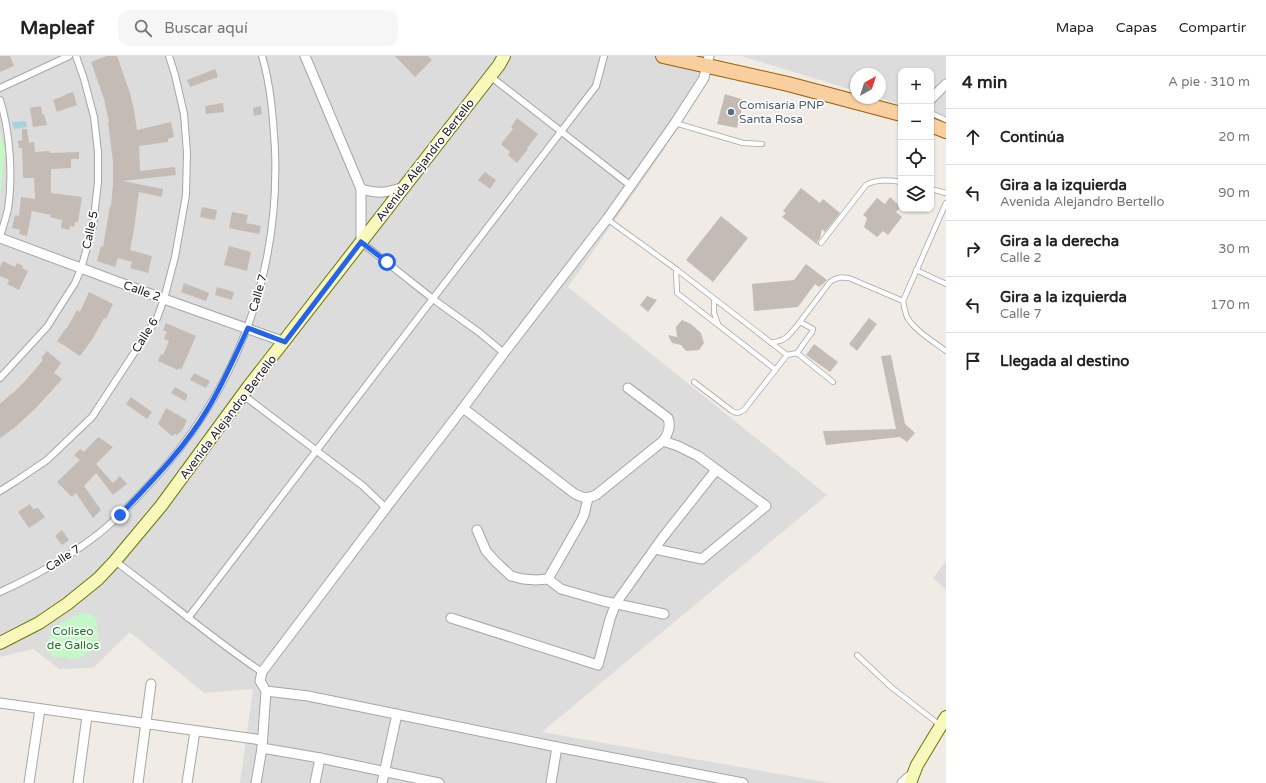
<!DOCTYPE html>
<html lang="es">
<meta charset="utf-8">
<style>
:root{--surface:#fff;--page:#f6f6f6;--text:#222;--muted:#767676;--line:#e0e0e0}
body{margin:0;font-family:"Varela Round",sans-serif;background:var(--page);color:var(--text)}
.controls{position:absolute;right:12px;top:12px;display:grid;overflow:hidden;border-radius:8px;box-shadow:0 1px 3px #0004}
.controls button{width:36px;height:36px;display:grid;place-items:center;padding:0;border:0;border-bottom:1px solid var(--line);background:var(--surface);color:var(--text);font:20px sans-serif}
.compass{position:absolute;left:850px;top:12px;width:36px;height:36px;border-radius:50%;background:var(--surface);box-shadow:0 1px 3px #0004;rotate:39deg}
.stop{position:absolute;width:12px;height:12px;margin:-9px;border:3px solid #2563eb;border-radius:50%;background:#fff}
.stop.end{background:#2563eb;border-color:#fff;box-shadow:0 1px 4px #0008}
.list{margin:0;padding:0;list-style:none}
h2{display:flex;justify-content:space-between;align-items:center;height:52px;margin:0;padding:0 16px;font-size:17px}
h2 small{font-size:13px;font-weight:400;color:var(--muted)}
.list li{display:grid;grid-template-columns:26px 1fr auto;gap:12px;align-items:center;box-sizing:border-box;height:56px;padding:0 16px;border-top:1px solid var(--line)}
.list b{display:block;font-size:15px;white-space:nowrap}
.list p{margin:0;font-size:13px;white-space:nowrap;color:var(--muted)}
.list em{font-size:13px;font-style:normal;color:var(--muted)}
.icon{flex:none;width:22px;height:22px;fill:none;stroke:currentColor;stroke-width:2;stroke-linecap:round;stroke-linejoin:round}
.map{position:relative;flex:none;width:946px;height:727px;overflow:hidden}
header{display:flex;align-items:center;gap:24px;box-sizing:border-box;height:56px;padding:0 20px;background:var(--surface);border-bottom:1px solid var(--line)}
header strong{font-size:19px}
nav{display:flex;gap:22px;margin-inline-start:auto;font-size:14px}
.search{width:280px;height:36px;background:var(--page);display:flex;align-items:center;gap:10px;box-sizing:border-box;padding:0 14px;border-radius:12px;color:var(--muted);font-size:15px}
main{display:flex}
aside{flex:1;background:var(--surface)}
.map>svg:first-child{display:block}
</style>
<header>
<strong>Mapleaf</strong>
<div class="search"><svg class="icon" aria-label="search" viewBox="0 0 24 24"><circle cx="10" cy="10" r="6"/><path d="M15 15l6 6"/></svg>Buscar aquí</div>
<nav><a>Mapa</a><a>Capas</a><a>Compartir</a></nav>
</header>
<main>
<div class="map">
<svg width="946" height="727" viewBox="0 0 946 727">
<rect width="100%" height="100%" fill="#f0ece5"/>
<g fill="#dddcdc">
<polygon points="0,0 715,0 662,97 568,231 827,439 542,676 830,727 240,727 253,633 204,637 130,576 93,612 59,613 33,593 0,601"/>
<polygon points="741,0 946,0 946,64 931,58 931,15 901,15 901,49 879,42 880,18 856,18 856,35"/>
<polygon points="946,505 946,534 933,522"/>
</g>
<g fill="#c4f8c6">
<polygon points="0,74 5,96 0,142"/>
<path d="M84,557L93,559L97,565V576L99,577C98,586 86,600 79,602C76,603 72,603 69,603L68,601C64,601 59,602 55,601C38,595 52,574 61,567C68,562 77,560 84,557Z"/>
</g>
<polygon fill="#a7d2dc" points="26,65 27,71 14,73 12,66"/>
<g fill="#c4bbb5">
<polygon points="0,0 10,0 14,10 0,16"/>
<polygon points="107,0 117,0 130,37 134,54 137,74 171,66 174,81 168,83 168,86 139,90 140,115 175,111 176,119 123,125 163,133 162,141 139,136 134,173 130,194 152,200 148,217 130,212 132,206 118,202 115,211 97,205 101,190 103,191 110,150 111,150 113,128 113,106 108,66 109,66 104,43 91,6"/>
<polygon points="395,0 428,0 432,4 415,21"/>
<polygon points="215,13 218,21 190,31 187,24"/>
<polygon points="73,36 77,49 57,56 53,44 66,39 66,38"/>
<polygon points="725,38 744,44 737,72 717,68"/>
<polygon points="223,47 224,56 206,58 205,50"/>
<polygon points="41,50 42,58 44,58 47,69 33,71 30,52"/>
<polygon points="261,50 262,58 254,60 253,52"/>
<polygon points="517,62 538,78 527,92 528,93 517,107 508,99 510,96 501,88 513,73 511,71"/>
<polygon points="22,73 27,73 29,87 34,86 35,96 50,95 50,97 79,96 79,103 71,103 71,112 51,113 51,137 82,141 78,166 75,166 74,171 70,170 69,174 61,172 62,164 50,161 51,159 32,155 27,180 19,178 20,174 12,172 15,159 19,160 21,141 35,143 34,122 23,122 22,92 19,92 18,85 22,84"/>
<polygon points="485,116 496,124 490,133 478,124"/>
<polygon points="801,132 820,147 823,143 840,157 825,176 822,173 820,182 817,186 818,189 782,161 786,157 783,155"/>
<polygon points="890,141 901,151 896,156 902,161 888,179 883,175 877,181 864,171 867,162 863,159 877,142 885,148"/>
<polygon points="202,151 217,154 215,164 200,161"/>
<polygon points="232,156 248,159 246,167 261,170 259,178 229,172"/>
<polygon points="721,160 748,182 713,226 686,204"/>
<polygon points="229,190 251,196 247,215 224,209"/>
<polygon points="3,205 15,211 17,207 23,210 22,212 28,215 19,234 7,228 9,224 0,220 0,211"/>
<polygon points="806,208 827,224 824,227 819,231 815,228 798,251 754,255 752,228 794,224"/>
<polygon points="184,227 209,237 206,245 181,236"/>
<polygon points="217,231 234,236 232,244 215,239"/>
<polygon points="89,236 113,248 106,263 104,262 93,282 80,300 57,285 66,272 67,272 77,254 80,256"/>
<polygon points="647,240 657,244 648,256 640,249"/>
<polygon points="869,262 877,268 857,295 849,288"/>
<polygon points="682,264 691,268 701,277 704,287 699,294 686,295 681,289 672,287 668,279 677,281 676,271"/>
<polygon points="166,267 196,280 181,314 179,312 178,314 158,305 161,298 163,299 169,285 164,283 167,276 163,274"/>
<polygon points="814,288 838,306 830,316 806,299"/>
<polygon points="47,295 61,307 54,317 62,323 36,352 14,372 0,382 0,348 12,337 13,337 27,323 43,304 41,302"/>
<polygon points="891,299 905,368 915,377 907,386 900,381 826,389 823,375 896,373 881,300"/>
<polygon points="194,317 210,325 206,332 190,324"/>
<polygon points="175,331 187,338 187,341 185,345 171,337"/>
<polygon points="131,341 152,356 147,363 126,348"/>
<polygon points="166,352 187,364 183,373 177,379 175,378 172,380 158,368"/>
<polygon points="98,381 113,391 96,408 113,427 120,420 127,428 113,439 96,417 84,430 101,454 93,462 76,437 72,441 57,426 80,404 74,399 80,393 84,396"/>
<polygon points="30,448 33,453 38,452 45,461 29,472 18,456"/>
<polygon points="62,474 69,484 62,489 55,480"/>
</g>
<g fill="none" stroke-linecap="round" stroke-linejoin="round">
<g stroke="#a6a6a6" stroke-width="6">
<g id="service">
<polyline points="931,57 946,64"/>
<polyline points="675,67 743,87 762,88"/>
<polyline points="931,133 946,137"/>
<path d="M946,147L903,245C904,250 905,256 907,261C914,274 934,286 946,295"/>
<polyline points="607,163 676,213 787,299 797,297 812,276 813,273 800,266"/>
<path d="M821,187L866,129C876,123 889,124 901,126"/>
<polyline points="676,213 677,237 776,314"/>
<polyline points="916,214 946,228"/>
<polyline points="714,243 714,257 718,268"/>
<path d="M771,287L782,284L787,281L796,271L830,226C837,221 841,221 849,222L903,245"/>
<polyline points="797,297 833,326"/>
<path d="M694,326L732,355C737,358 739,357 744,354L787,299"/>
<polyline points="857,599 891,631 940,669"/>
</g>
</g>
<g stroke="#a6a6a6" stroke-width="8">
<g id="pedestrian">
<polyline points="490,20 631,130"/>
<polyline points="0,32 69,0"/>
<path d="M0,44C10,75 13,121 8,153C6,162 3,171 0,180"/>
<polyline points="361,186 433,243 480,277 504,297"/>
<polyline points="0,322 47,271 75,227 81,213 93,170 98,126 98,96 94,61 84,23 76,0"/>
<polyline points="243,339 363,430 386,452"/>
<polyline points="0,435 16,425 47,404 92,361 157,262 164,243 175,201 186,139 187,97 184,58 175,19 169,0"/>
<path d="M115,505C165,542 211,582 262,616"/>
<path d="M0,536C33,521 64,504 93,482C112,468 128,451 145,433C234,340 280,223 275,93C273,62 271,30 262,0"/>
<polyline points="188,562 596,30 604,0"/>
</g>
</g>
<g stroke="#a6a6a6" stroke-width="11">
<g id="minor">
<polyline points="305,0 361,133 361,186"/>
<polyline points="931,43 946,28"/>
<path d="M361,133C379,138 386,137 404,131"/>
<polyline points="0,182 164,243 285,286"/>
<path d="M628,332L668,362C671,370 668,379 663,385"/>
<path d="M463,352L575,438C584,442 586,443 596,439L663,385L678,390L698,400L766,450L702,503L655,493"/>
<polyline points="477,474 486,495 496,506 511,520 523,523 536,524 548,523 561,533 603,545 664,558"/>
<polyline points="548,523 580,467 584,459 588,442"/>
<polyline points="451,562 598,609 610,563 616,547 663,481 716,414"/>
<polyline points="266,635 308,640 557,691 743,727"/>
<polyline points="0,647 262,684"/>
<polyline points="262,692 320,702 439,727"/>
<polyline points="29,727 40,653"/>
<polyline points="78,727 87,660"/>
<polyline points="138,727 151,628"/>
<polyline points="187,727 195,675"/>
<polyline points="256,727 262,692 266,635 260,625 262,616 386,452 463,352 504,297 607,163 675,67 704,22 709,0"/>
<polyline points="315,727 320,702"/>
<polyline points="382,727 397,658"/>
<polyline points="551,727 557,691"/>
<polyline points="902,727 910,720 912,720"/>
</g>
</g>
<g stroke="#6e7507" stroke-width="14">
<g id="secondary">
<polyline points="0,587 39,567 67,548 98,523 115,505 161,450 249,330 499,9 504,0"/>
<polyline points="910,727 917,709 946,661"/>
</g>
</g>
<g stroke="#975f03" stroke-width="16">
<g id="primary">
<polyline points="663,0 788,28 901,58"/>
<polyline points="931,69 946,75"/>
</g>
</g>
<use href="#service" stroke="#fff" stroke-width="4.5"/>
<use href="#pedestrian" stroke="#fff" stroke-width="6"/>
<use href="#minor" stroke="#fff" stroke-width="9"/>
<use href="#secondary" stroke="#f8f8bb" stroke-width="12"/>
<use href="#primary" stroke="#facfa0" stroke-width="14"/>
</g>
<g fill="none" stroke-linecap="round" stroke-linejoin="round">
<path stroke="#2563eb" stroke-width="5" d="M120,459C151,426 184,393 207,354C223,328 235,300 248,272L285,286L361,186L387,206"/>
</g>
<circle fill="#5c6f8a" stroke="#fff" stroke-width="1.5" cx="731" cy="56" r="4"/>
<g text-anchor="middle" stroke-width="3.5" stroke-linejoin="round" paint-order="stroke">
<g font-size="12" fill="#4e5e75" stroke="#fff" text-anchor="start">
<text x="739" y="53">Comisaría PNP<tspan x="739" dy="14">Santa Rosa</tspan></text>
</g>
<g font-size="12" fill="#1f1f1f" stroke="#fff">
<text transform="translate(425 104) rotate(-52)" y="4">Avenida Alejandro Bertello</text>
<text transform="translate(90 174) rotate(-78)" y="4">Calle 5</text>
<text transform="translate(142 235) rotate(20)" y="4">Calle 2</text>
<text transform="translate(258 237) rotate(-74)" y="4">Calle 7</text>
<text transform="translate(145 279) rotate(-58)" y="4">Calle 6</text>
<text transform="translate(228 361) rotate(-53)" y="4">Avenida Alejandro Bertello</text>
<text transform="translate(63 502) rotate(-33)" y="4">Calle 7</text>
</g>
<g font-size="12" fill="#0e7c12" stroke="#fff">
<text x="73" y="579">Coliseo<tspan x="73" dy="14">de Gallos</tspan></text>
</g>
</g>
</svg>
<div class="controls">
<button>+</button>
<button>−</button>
<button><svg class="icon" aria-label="locate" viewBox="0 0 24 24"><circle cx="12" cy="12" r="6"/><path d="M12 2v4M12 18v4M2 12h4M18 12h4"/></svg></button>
<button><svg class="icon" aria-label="layers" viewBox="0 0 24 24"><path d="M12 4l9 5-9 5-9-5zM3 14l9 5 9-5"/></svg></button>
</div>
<svg class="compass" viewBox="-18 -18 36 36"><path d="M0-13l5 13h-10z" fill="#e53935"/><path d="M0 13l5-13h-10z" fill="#767676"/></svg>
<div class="stop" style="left:387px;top:206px"></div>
<div class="stop end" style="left:120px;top:459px"></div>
</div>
<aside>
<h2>4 min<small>A pie · 310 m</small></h2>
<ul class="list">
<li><svg class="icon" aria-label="ahead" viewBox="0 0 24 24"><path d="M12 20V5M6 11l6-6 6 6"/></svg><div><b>Continúa</b></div><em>20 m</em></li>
<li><svg class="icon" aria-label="left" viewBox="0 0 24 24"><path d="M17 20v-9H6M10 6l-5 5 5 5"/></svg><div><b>Gira a la izquierda</b><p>Avenida Alejandro Bertello</p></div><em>90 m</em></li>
<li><svg class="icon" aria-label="right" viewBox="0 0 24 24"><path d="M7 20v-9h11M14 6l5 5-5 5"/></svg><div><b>Gira a la derecha</b><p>Calle 2</p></div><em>30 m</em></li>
<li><svg class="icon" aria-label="left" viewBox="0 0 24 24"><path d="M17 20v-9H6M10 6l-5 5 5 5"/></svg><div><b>Gira a la izquierda</b><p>Calle 7</p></div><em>170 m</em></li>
<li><svg class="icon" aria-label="arrive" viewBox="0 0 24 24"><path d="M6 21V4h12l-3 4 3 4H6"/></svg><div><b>Llegada al destino</b></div></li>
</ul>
</aside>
</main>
